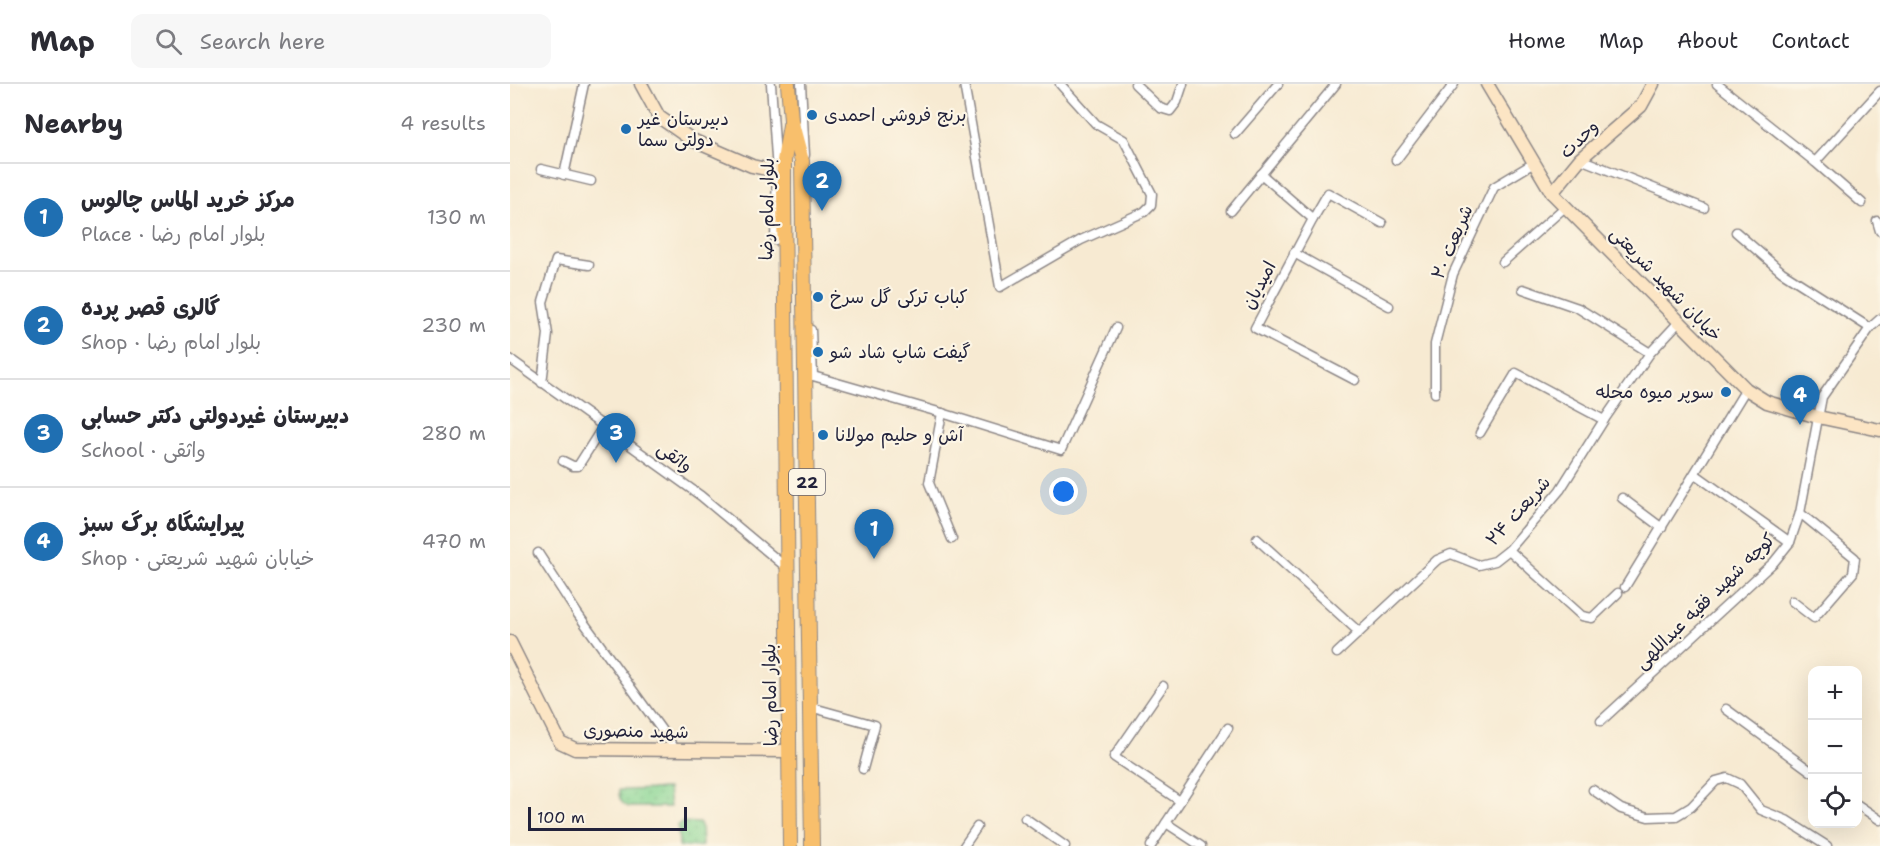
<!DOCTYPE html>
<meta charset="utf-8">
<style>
:root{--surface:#fff;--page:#f7f7f7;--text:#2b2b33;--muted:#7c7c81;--line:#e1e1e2;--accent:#1f6fb2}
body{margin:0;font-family:"Shantell Sans","Playpen Sans Arabic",sans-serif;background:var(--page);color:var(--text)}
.controls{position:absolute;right:18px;bottom:18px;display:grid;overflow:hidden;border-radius:12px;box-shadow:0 6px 24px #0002}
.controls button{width:54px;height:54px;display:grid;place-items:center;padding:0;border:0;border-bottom:2px solid var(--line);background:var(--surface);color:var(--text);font:30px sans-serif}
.scale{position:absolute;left:18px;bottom:15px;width:159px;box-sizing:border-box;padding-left:6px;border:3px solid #22223b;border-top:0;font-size:16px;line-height:21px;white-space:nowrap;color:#22223b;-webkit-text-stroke:4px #fcf5e5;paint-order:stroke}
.you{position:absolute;left:554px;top:408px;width:21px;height:21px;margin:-15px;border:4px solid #fff;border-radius:50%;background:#1a73e8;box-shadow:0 0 0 9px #1a73e833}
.badge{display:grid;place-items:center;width:39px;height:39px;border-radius:50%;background:var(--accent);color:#fff;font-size:20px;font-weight:700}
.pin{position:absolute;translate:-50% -50px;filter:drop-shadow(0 2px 3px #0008)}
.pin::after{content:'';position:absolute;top:32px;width:21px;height:18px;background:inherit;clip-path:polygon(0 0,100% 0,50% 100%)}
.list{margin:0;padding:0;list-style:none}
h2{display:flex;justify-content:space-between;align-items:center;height:78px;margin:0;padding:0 24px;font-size:26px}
h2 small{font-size:20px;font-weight:400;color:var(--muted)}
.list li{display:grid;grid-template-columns:39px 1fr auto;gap:18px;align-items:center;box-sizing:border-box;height:108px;padding:0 24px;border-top:2px solid var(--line)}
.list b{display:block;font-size:22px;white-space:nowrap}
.list p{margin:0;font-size:20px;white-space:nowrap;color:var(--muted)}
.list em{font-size:20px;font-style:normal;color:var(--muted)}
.icon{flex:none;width:33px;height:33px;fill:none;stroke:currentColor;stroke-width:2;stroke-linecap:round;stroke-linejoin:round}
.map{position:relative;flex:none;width:1370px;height:762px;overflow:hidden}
header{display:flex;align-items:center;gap:36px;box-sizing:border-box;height:84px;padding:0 30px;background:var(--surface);border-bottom:2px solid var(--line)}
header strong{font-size:28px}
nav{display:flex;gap:33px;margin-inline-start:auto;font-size:21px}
.search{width:420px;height:54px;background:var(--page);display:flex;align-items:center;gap:15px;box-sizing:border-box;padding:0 21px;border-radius:12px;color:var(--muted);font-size:22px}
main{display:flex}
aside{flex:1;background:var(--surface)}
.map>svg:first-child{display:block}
</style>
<header>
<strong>Map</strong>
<div class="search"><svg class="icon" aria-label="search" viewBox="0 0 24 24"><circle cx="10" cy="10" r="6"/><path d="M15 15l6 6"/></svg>Search here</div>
<nav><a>Home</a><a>Map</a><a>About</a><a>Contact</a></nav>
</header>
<main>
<aside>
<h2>Nearby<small>4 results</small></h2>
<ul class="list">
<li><span class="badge">1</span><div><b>مرکز خرید الماس چالوس</b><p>Place · بلوار امام رضا</p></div><em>130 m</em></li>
<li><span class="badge">2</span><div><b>گالری قصر پرده</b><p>Shop · بلوار امام رضا</p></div><em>230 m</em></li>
<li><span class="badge">3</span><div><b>دبیرستان غیردولتی دکتر حسابی</b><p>School · واثقی</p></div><em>280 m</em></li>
<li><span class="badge">4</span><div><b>پیرایشگاه برگ سبز</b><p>Shop · خیابان شهید شریعتی</p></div><em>470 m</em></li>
</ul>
</aside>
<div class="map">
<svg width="1370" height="762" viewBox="0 0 1370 762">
<defs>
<pattern id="grass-dots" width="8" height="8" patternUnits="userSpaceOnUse" patternTransform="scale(1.5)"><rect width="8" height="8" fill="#87d593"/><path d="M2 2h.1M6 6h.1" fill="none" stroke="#74b780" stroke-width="1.8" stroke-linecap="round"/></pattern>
</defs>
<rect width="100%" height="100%" fill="#fcf5e5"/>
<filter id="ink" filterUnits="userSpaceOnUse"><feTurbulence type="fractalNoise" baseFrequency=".0167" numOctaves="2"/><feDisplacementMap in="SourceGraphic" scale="12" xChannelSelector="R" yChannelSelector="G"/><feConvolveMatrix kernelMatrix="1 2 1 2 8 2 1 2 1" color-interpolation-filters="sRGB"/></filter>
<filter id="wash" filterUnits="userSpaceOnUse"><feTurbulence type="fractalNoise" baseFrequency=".008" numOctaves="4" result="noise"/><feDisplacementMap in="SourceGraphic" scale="24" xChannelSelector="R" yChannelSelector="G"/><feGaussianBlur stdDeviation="1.35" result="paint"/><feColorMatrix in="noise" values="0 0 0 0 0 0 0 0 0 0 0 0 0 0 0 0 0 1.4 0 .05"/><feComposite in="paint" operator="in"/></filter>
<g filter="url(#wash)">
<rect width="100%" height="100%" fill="#f7ead2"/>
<g fill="url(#grass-dots)" stroke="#547c67" stroke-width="1.5">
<path d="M158,705L160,723H119C111,720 109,715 109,706Z"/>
<polygon points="172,738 189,739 191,741 192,762 169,762 168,741"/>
</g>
</g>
<g filter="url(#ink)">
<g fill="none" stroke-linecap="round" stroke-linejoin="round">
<g stroke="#8c8686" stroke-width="11">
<g id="street">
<polyline points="261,0 267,88 265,156"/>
<polyline points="291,0 295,71"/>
<polyline points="454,0 490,203 571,156 634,128 641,121 642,110 614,56 586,40 550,0"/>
<polyline points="625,0 650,24 660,27 667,18 673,0"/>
<polyline points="1207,0 1305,78 1352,119"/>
<polyline points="725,50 768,0"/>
<polyline points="1070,75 1194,124"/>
<polyline points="886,76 944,0"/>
<polyline points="1305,78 1370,7"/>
<polyline points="31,85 81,97"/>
<polyline points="751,90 803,135 745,244 845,296"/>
<polyline points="54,91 74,0"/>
<polyline points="721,127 826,0"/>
<polyline points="803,135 818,109 872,139"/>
<polyline points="1367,137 1370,147"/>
<polyline points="1226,148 1272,188 1360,244"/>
<polyline points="784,169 879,222"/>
<polyline points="993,178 1055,123"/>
<polyline points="1013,205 1068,224 1140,269"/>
<polyline points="301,246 303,292"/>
<polyline points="0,275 191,412 277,484"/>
<polyline points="296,290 432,329 551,366 606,244"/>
<polyline points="32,299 38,250 33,218 46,176 79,181"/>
<polyline points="925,309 925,260 943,190 984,103 1024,79"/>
<polyline points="432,329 419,399 442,455"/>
<polyline points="970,349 1006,289 1094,336"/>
<polyline points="53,377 63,382 68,382 94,341"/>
<polyline points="1185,390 1280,458"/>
<polyline points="1112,414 1152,444"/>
<polyline points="747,455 849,548"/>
<polyline points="999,466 1072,532 1082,534 1108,509"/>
<polyline points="28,469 67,529 166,666"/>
<polyline points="1115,503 1236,305"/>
<polyline points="1282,517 1304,534 1343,489 1345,474 1290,429"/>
<polyline points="827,569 927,476 941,470 969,481 985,477 999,466 1050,406 1094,336 1140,269 1169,238"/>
<polyline points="653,602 604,673 670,717"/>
<polyline points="300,623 365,641 353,685"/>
<polyline points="1216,625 1302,688"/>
<polyline points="1091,637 1264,478 1280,458 1290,429 1312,313 1360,244 1370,235"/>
<polyline points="1083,706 1111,725 1138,733 1166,732 1181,723 1206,697 1217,694 1230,700 1251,726 1276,736 1317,762"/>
<polyline points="1348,721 1370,736"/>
<polyline points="515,734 555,762"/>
<polyline points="656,739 691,762"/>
<polyline points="454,762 467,743"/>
<polyline points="641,762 718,644"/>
</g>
</g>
<g stroke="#8c8686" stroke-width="15">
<g id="secondary">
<polyline points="131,0 149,33 182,56 242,82 274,89"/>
<polyline points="977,0 1042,109 1236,305 1257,318 1308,333 1370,346"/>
<polyline points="1042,109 1070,75 1131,22 1143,0"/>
<polyline points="0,558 50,658 65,665 279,667"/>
</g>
</g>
<g stroke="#8c8686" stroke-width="16">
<g id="primary">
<polyline points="278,0 281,36 292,77 302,762"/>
<polyline points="280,762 274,108 274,77 280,41"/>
</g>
</g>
<use href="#street" stroke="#fff" stroke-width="8"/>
<use href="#secondary" stroke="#fce5c4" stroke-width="12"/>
<use href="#primary" stroke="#f8bf6c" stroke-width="14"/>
</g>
</g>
<g fill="#1f6fb2" stroke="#fcf5e5" stroke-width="2">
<circle cx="302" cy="31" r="6"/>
<circle cx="116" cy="45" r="6"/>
<circle cx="308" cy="213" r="6"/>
<circle cx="308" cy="268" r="6"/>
<circle cx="1216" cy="308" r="6"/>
<circle cx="313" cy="351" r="6"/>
</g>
<g text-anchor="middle" stroke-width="4.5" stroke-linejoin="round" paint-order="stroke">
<rect fill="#fcf5e5" stroke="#63616e" stroke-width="1.5" x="279" y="385" width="36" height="26" rx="4.5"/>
<g font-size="16" font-weight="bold" fill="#22223b">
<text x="297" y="404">22</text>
</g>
<g font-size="18" fill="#22223b" stroke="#fcf5e5" text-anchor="start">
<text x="314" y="37">برنج فروشی احمدی</text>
<text x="128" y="41">دبیرستان غیر<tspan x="128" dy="21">دولتی سما</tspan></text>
<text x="320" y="219">کباب ترکی گل سرخ</text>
<text x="320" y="274">گیفت شاپ شاد شو</text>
<text x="1204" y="314" text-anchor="end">سوپر میوه محله</text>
<text x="325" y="357">آش و حلیم مولانا</text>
</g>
<g font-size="18" fill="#22223b" stroke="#fcf5e5">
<text transform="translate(1069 55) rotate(-44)" y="6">وحدت</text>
<text transform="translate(257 125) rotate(-89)" y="6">بلوار امام رضا</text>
<text transform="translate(942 158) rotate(-67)" y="6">شریعت ۲۰</text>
<text transform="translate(1156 200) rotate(46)" y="6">خیابان شهید شریعتی</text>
<text transform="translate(749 201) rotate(-62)" y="6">امیدیان</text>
<text transform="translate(165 373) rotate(36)" y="6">واثقی</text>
<text transform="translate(1008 427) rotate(-48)" y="6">شریعت ۲۴</text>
<text transform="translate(1195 517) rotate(-44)" y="6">کوچه شهید فقیه عبداللهی</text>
<text transform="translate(260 611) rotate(-91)" y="6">بلوار امام رضا</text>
<text transform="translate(126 647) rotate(1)" y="6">شهید منصوری</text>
</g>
</g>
</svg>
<div class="controls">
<button>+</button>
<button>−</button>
<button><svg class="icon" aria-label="locate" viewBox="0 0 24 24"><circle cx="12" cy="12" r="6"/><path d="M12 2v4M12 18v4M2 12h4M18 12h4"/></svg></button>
</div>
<div class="scale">100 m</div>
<div class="you"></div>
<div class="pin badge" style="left:364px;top:475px">1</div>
<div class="pin badge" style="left:312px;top:127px">2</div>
<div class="pin badge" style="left:106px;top:379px">3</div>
<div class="pin badge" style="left:1290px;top:341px">4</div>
</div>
</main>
